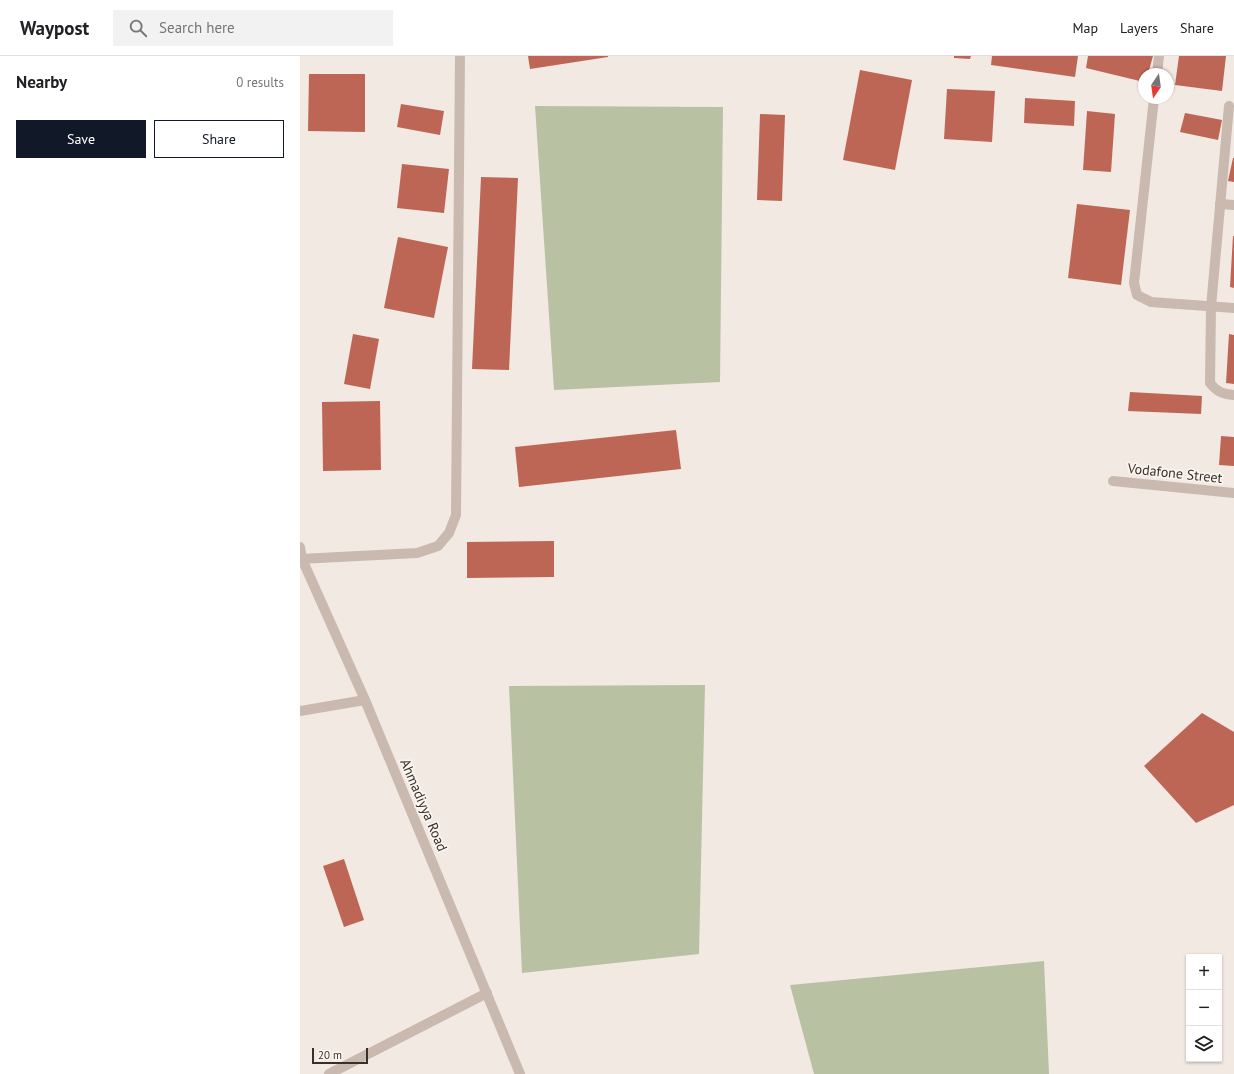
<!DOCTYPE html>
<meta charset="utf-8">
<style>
:root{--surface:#fff;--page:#f2f2f2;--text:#202124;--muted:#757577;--line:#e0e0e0;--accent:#111827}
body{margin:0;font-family:"PT Sans",sans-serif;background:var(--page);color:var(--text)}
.controls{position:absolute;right:12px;bottom:12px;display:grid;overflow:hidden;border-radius:0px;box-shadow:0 1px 3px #0004}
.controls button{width:36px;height:36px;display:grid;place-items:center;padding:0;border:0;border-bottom:1px solid var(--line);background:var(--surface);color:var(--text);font:20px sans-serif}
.compass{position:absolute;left:838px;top:12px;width:36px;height:36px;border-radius:50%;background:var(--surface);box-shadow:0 1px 3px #0004;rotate:193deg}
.scale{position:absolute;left:12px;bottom:10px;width:56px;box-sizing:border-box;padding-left:4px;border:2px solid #392f2c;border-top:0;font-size:11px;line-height:14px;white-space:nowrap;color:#392f2c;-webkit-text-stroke:3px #faf4ef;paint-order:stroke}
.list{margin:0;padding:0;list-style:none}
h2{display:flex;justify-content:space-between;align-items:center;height:52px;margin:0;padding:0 16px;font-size:17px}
h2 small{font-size:13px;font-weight:400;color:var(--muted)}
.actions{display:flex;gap:8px;padding:12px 16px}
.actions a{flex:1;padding:9px 0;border:1px solid var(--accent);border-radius:0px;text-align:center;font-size:14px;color:var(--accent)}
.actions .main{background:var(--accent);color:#fff}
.icon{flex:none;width:22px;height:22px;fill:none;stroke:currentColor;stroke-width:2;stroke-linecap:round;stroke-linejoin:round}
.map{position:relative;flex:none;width:934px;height:1018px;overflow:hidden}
header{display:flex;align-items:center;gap:24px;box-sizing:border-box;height:56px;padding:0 20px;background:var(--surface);border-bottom:1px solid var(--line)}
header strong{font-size:19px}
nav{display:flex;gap:22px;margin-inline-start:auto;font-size:14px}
.search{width:280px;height:36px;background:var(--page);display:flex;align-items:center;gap:10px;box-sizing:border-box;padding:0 14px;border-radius:0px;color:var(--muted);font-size:15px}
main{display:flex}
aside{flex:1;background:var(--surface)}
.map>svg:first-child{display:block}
</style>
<header>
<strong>Waypost</strong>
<div class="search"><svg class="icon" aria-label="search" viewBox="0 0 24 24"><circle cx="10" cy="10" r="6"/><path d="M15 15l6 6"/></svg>Search here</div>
<nav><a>Map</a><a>Layers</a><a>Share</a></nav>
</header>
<main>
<aside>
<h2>Nearby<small>0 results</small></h2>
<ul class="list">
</ul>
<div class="actions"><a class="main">Save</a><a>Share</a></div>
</aside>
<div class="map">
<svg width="934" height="1018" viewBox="0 0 934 1018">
<rect width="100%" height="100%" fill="#f2e9e2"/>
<g fill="#b9c1a3">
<polygon points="235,50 423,51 420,326 254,334"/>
<polygon points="405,629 399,898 222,917 209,630"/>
<polygon points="744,905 749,1018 514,1018 490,929"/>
</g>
<g fill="#bd6656">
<polygon points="228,0 308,0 308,1 230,13"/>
<polygon points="654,0 671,0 670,3 654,2"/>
<polygon points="692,0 778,0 775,21 691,9"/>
<polygon points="788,0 853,0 848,18 844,18 844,26 786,12"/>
<polygon points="879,0 926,0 922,35 875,29"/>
<polygon points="560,14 612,24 595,114 543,104"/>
<polygon points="9,18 65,18 65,76 8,75"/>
<polygon points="647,33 695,35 692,86 644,83"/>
<polygon points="725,42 775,45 774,70 724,67"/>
<polygon points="101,48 144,55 140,79 97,71"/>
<polygon points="787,55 815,58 811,116 783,114"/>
<polygon points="885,57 922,64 918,84 880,76"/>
<polygon points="460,58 485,59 482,145 457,144"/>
<polygon points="933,102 934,102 934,126 928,125"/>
<polygon points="102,108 149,113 144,157 97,152"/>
<polygon points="181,121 218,122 209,314 172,313"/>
<polygon points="777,148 830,154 821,229 768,222"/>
<polygon points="933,180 934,180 934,232 930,231"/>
<polygon points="98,181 148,191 134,262 84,252"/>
<polygon points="53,278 79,283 70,333 44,328"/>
<polygon points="929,278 934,279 934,328 926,327"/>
<polygon points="830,336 902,340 901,358 828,355"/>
<polygon points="80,345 81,414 23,415 22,346"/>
<polygon points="376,374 381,413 219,431 215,391"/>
<polygon points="921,380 934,381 934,410 919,409"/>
<polygon points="254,485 254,521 167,522 167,486"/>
<polygon points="902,657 934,676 934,749 896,767 844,710"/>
<polygon points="44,803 64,864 44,871 23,810"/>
</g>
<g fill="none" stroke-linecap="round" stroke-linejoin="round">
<g stroke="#cab9af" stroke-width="10">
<polyline points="857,18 859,0"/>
<polyline points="854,42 834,227 837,239 851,246 934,252"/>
<path d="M929,50L911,251L910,327C917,336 923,338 934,339"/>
<polyline points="920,148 934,149"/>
<polyline points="813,425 934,437"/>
<polyline points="0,503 117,497 138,490 149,477 156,459 160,0"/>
<polyline points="0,655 65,644"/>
<polyline points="29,1018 187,937"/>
</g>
<polyline stroke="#cab9af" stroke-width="10" points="0,491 2,503 65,644 220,1018"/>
</g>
<g text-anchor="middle" stroke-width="3.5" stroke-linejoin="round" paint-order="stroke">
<g font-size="14" fill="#392f2c" stroke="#faf4ef">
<text transform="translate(875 417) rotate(6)" y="5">Vodafone Street</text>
<text transform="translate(124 749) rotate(67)" y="5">Ahmadiyya Road</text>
</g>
</g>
</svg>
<div class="controls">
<button>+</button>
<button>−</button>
<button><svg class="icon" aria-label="layers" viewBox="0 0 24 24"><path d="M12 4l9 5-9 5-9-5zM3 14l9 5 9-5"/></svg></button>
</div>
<svg class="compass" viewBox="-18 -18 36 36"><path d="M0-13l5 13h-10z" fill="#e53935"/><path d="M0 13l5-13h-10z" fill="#757577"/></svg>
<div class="scale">20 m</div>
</div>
</main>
